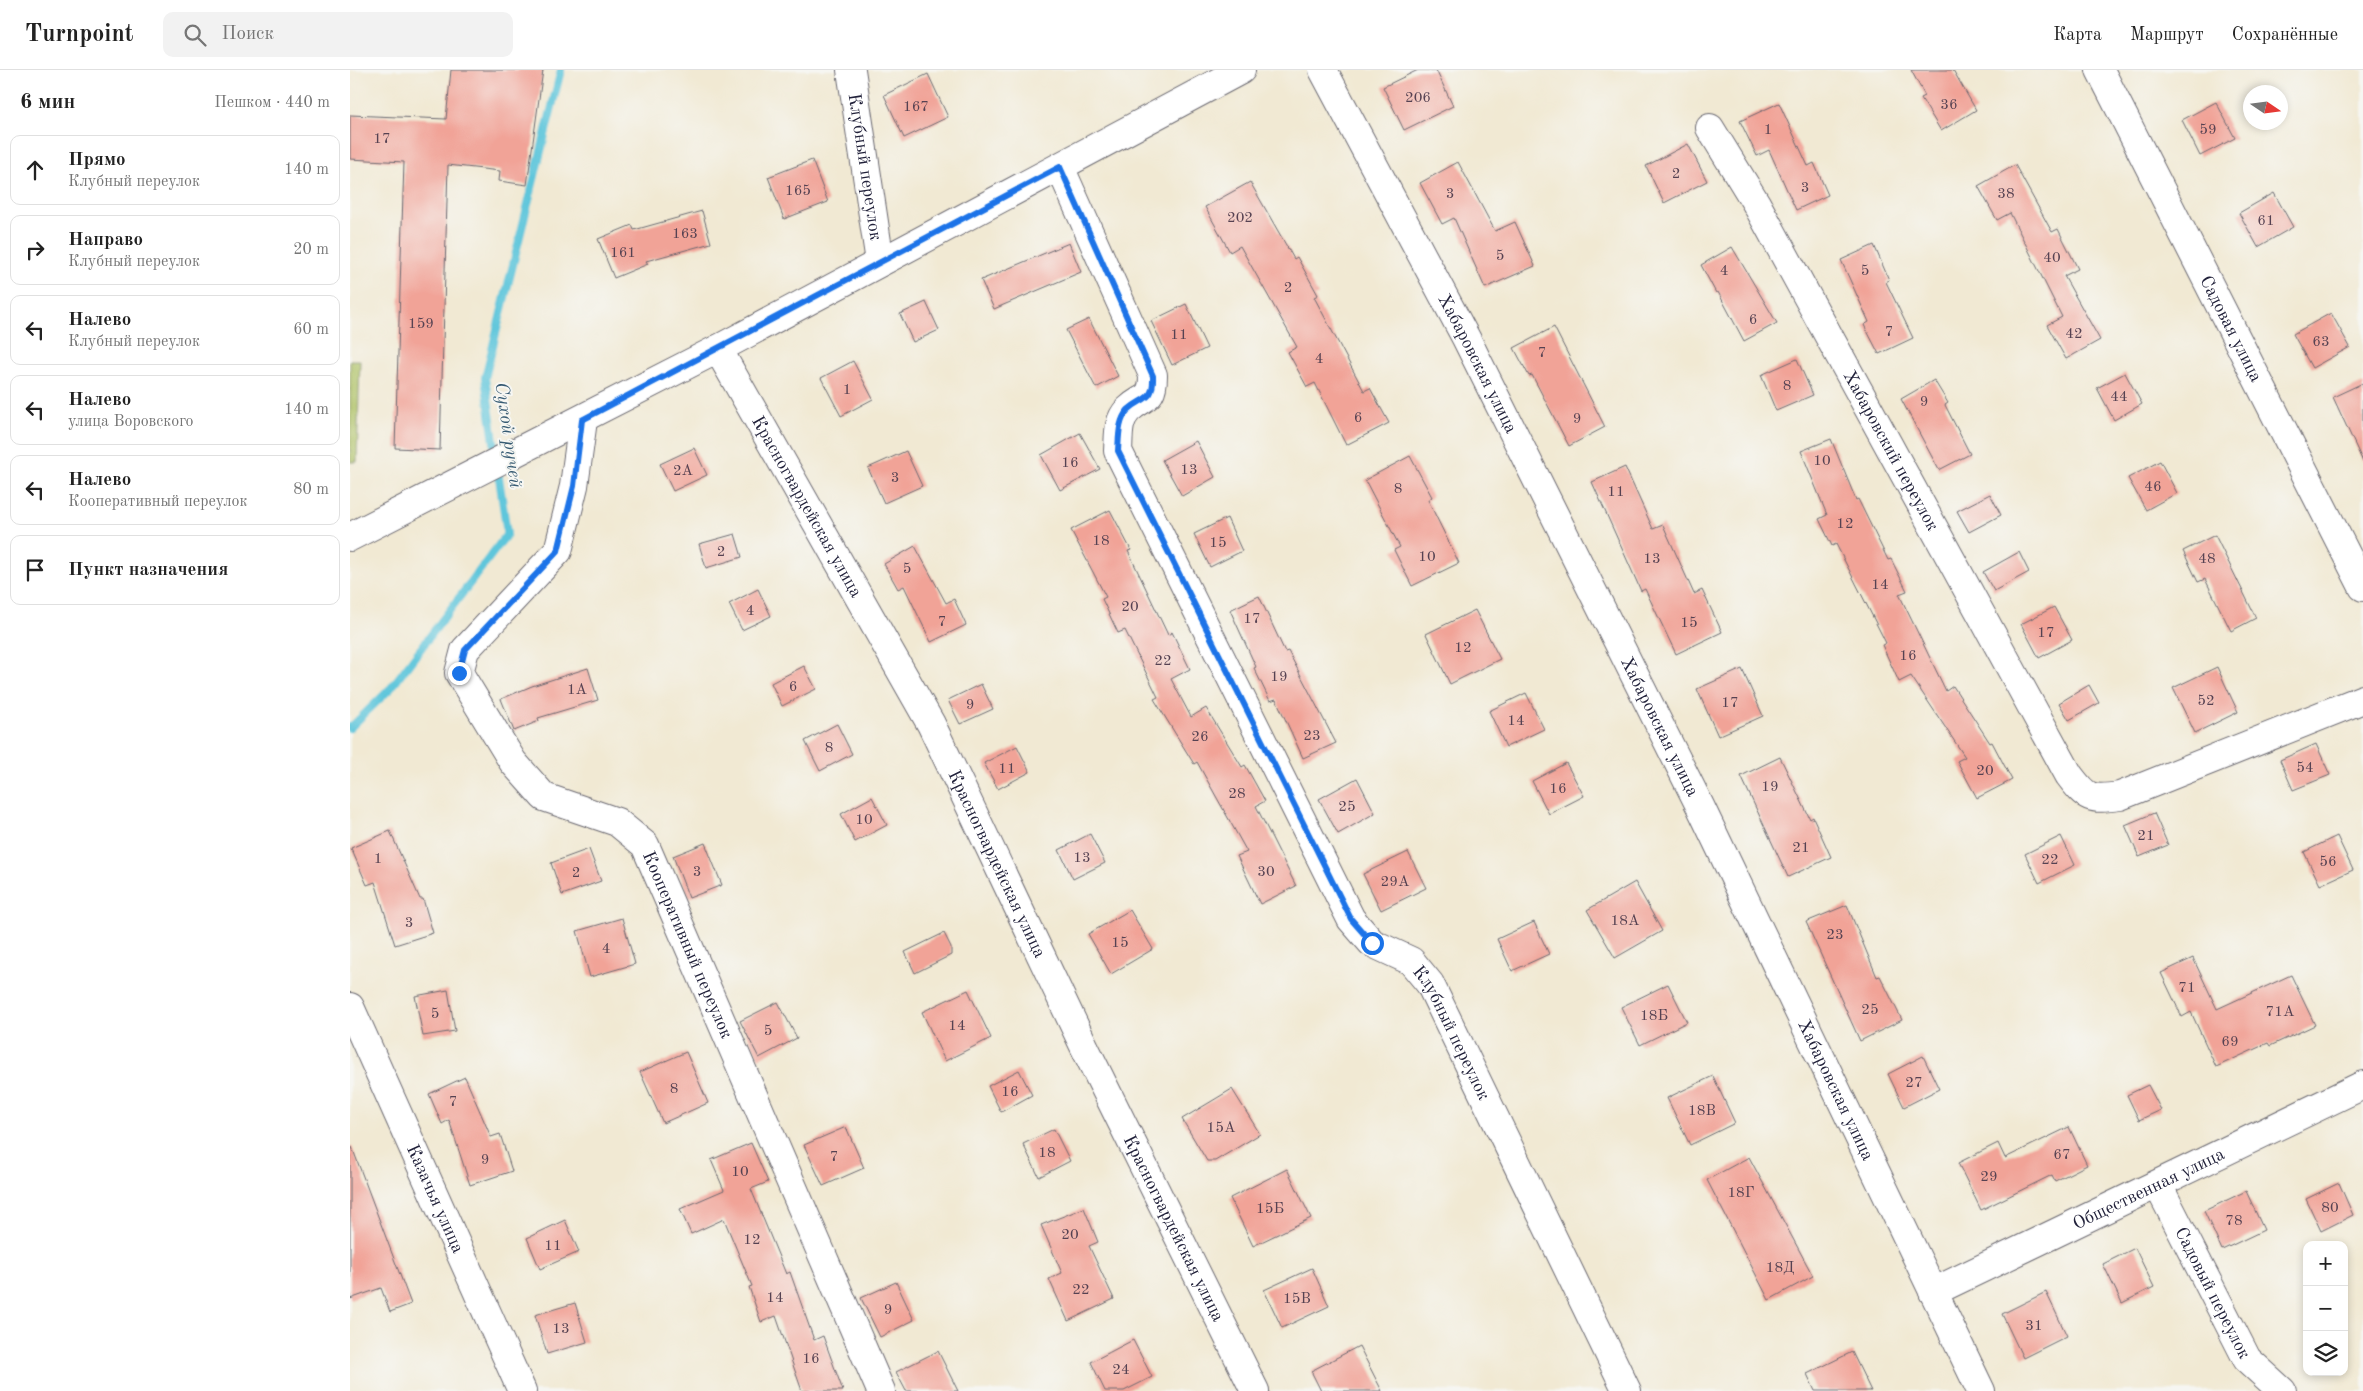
<!DOCTYPE html>
<html lang="ru">
<meta charset="utf-8">
<style>
:root{--surface:#fff;--page:#f2f2f2;--text:#222;--muted:#767676;--line:#e0e0e0}
body{margin:0;font-family:"Old Standard TT",serif;background:var(--page);color:var(--text)}
.controls{position:absolute;right:15px;bottom:15px;display:grid;overflow:hidden;border-radius:10px;box-shadow:0 2px 8px #0003}
.controls button{width:45px;height:45px;display:grid;place-items:center;padding:0;border:0;border-bottom:1px solid var(--line);background:var(--surface);color:var(--text);font:25px sans-serif}
.compass{position:absolute;left:1893px;top:15px;width:45px;height:45px;border-radius:50%;background:var(--surface);box-shadow:0 2px 8px #0003;rotate:103deg}
.stop{position:absolute;width:15px;height:15px;margin:-11px;border:4px solid #1a73e8;border-radius:50%;background:#fff}
.stop.end{background:#1a73e8;border-color:#fff;box-shadow:0 1px 5px #0008}
.list{margin:0;padding:0;list-style:none}
h2{display:flex;justify-content:space-between;align-items:center;height:65px;margin:0;padding:0 20px;font-size:21px}
h2 small{font-size:16px;font-weight:400;color:var(--muted)}
.list li{display:grid;grid-template-columns:32px 1fr auto;gap:15px;align-items:center;box-sizing:border-box;height:70px;margin:0 10px 10px;padding:0 10px;border:1px solid var(--line);border-radius:10px}
.list b{display:block;font-size:19px;white-space:nowrap}
.list p{margin:0;font-size:16px;white-space:nowrap;color:var(--muted)}
.list em{font-size:16px;font-style:normal;color:var(--muted)}
.icon{flex:none;width:28px;height:28px;fill:none;stroke:currentColor;stroke-width:2;stroke-linecap:round;stroke-linejoin:round}
.map{position:relative;flex:none;width:2013px;height:1321px;overflow:hidden}
header{display:flex;align-items:center;gap:30px;box-sizing:border-box;height:70px;padding:0 25px;background:var(--surface);border-bottom:1px solid var(--line)}
header strong{font-size:24px}
nav{display:flex;gap:28px;margin-inline-start:auto;font-size:18px}
.search{width:350px;height:45px;background:var(--page);display:flex;align-items:center;gap:12px;box-sizing:border-box;padding:0 18px;border-radius:10px;color:var(--muted);font-size:19px}
main{display:flex}
aside{flex:1;background:var(--surface)}
.map>svg:first-child{display:block}
</style>
<header>
<strong>Turnpoint</strong>
<div class="search"><svg class="icon" aria-label="search" viewBox="0 0 24 24"><circle cx="10" cy="10" r="6"/><path d="M15 15l6 6"/></svg>Поиск</div>
<nav><a>Карта</a><a>Маршрут</a><a>Сохранённые</a></nav>
</header>
<main>
<aside>
<h2>6 мин<small>Пешком · 440 m</small></h2>
<ul class="list">
<li><svg class="icon" aria-label="ahead" viewBox="0 0 24 24"><path d="M12 20V5M6 11l6-6 6 6"/></svg><div><b>Прямо</b><p>Клубный переулок</p></div><em>140 m</em></li>
<li><svg class="icon" aria-label="right" viewBox="0 0 24 24"><path d="M7 20v-9h11M14 6l5 5-5 5"/></svg><div><b>Направо</b><p>Клубный переулок</p></div><em>20 m</em></li>
<li><svg class="icon" aria-label="left" viewBox="0 0 24 24"><path d="M17 20v-9H6M10 6l-5 5 5 5"/></svg><div><b>Налево</b><p>Клубный переулок</p></div><em>60 m</em></li>
<li><svg class="icon" aria-label="left" viewBox="0 0 24 24"><path d="M17 20v-9H6M10 6l-5 5 5 5"/></svg><div><b>Налево</b><p>улица Воровского</p></div><em>140 m</em></li>
<li><svg class="icon" aria-label="left" viewBox="0 0 24 24"><path d="M17 20v-9H6M10 6l-5 5 5 5"/></svg><div><b>Налево</b><p>Кооперативный переулок</p></div><em>80 m</em></li>
<li><svg class="icon" aria-label="arrive" viewBox="0 0 24 24"><path d="M6 21V4h12l-3 4 3 4H6"/></svg><div><b>Пункт назначения</b></div></li>
</ul>
</aside>
<div class="map">
<svg width="2013" height="1321" viewBox="0 0 2013 1321">
<rect width="100%" height="100%" fill="#f6f6f2"/>
<filter id="ink" filterUnits="userSpaceOnUse"><feTurbulence type="fractalNoise" baseFrequency=".02" numOctaves="2"/><feDisplacementMap in="SourceGraphic" scale="10" xChannelSelector="R" yChannelSelector="G"/><feConvolveMatrix kernelMatrix="1 2 1 2 8 2 1 2 1" color-interpolation-filters="sRGB"/></filter>
<filter id="wash" filterUnits="userSpaceOnUse"><feTurbulence type="fractalNoise" baseFrequency=".0096" numOctaves="4" result="noise"/><feDisplacementMap in="SourceGraphic" scale="20" xChannelSelector="R" yChannelSelector="G"/><feGaussianBlur stdDeviation="1.12" result="paint"/><feColorMatrix in="noise" values="0 0 0 0 0 0 0 0 0 0 0 0 0 0 0 0 0 1.4 0 .05"/><feComposite in="paint" operator="in"/></filter>
<g filter="url(#wash)">
<rect width="100%" height="100%" fill="#f1e9d3"/>
<polygon fill="#aec165" stroke="#687250" points="0,290 10,290 7,392 0,392"/>
<g fill="none" stroke-linecap="round" stroke-linejoin="round">
<polyline stroke="#5fc6db" stroke-width="8" points="0,658 41,618 157,464 135,308 211,0"/>
</g>
<g id="blocks">
<g fill="#f1a397">
<polygon points="101,0 193,0 177,115 149,111 150,101 98,95 90,380 45,378 54,92 0,89 0,45 96,49"/>
<polygon points="1068,0 1086,0 1103,36 1054,60 1033,17"/>
<polygon points="1561,0 1603,0 1626,40 1591,61 1571,28 1575,26"/>
<polygon points="578,4 598,47 554,68 534,25"/>
<polygon points="1866,32 1885,68 1850,86 1832,50"/>
<polygon points="1429,33 1458,96 1464,93 1478,125 1446,140 1419,80 1407,86 1390,51"/>
<polygon points="1338,74 1357,111 1314,133 1296,96"/>
<polygon points="462,90 478,132 434,149 418,107"/>
<polygon points="1108,92 1145,161 1165,152 1185,196 1135,218 1104,148 1092,154 1070,113"/>
<polygon points="1665,95 1702,162 1708,159 1728,199 1714,206 1750,270 1716,289 1697,255 1712,247 1660,143 1647,150 1628,116"/>
<polygon points="900,112 944,189 947,187 968,225 964,227 1014,321 1020,318 1039,353 996,375 965,313 957,317 938,282 947,277 890,176 880,182 855,137"/>
<polygon points="1924,123 1943,157 1908,177 1889,143"/>
<polygon points="352,141 361,173 296,191 298,194 264,208 248,169 282,155 284,160"/>
<polygon points="719,173 731,202 644,239 631,210"/>
<polygon points="1524,175 1539,210 1536,212 1563,268 1529,284 1514,255 1519,252 1491,190"/>
<polygon points="1382,177 1427,253 1394,271 1368,222 1366,223 1351,195"/>
<polygon points="576,232 589,260 563,272 550,244"/>
<polygon points="836,234 857,278 822,295 801,251"/>
<polygon points="1981,243 2000,277 1962,298 1943,264"/>
<polygon points="739,249 768,306 746,318 716,260"/>
<polygon points="1204,257 1255,357 1219,376 1182,305 1179,306 1164,278"/>
<polygon points="1447,289 1463,325 1426,341 1411,305"/>
<polygon points="503,291 523,329 491,346 471,308"/>
<polygon points="1775,303 1792,334 1764,350 1747,318"/>
<polygon points="1584,310 1598,333 1595,335 1620,384 1589,400 1551,329"/>
<polygon points="2013,313 2013,392 1983,327"/>
<polygon points="730,363 750,399 710,420 691,385"/>
<polygon points="1481,369 1506,430 1508,429 1538,490 1541,489 1557,521 1549,524 1596,621 1603,616 1640,673 1642,672 1662,710 1627,728 1607,691 1615,687 1561,606 1549,612 1532,575 1536,573 1486,474 1482,476 1469,449 1477,445 1451,381"/>
<polygon points="846,371 865,407 832,426 812,390"/>
<polygon points="344,378 357,405 323,421 310,394"/>
<polygon points="556,381 572,416 534,433 518,398"/>
<polygon points="1060,386 1082,427 1078,430 1109,493 1062,516 1044,480 1050,477 1015,410"/>
<polygon points="1810,391 1827,423 1796,440 1778,408"/>
<polygon points="1275,397 1303,459 1313,455 1344,524 1352,520 1372,562 1326,584 1295,519 1291,521 1242,412"/>
<polygon points="1640,424 1651,445 1619,462 1607,441"/>
<polygon points="760,440 781,480 778,481 818,565 822,562 840,599 821,609 841,647 856,638 892,697 895,695 915,731 906,736 946,816 910,834 887,786 897,782 847,692 844,694 804,629 808,627 775,560 768,563 752,529 756,527 721,460"/>
<polygon points="877,448 892,481 860,497 844,464"/>
<polygon points="385,464 392,487 356,498 349,474"/>
<polygon points="1865,465 1906,548 1881,561 1855,509 1848,512 1833,481"/>
<polygon points="565,476 596,533 604,529 616,555 581,572 554,516 548,519 534,494"/>
<polygon points="1669,482 1679,502 1644,521 1633,502"/>
<polygon points="408,519 421,546 392,560 379,534"/>
<polygon points="909,526 935,582 938,581 986,673 953,688 926,629 920,631 904,598 906,597 880,540"/>
<polygon points="1704,537 1722,570 1689,588 1671,554"/>
<polygon points="1125,540 1150,589 1100,614 1076,564"/>
<polygon points="454,596 466,619 432,636 421,613"/>
<polygon points="1867,597 1888,642 1845,663 1823,618"/>
<polygon points="238,598 248,630 188,648 189,651 164,661 151,629 182,616"/>
<polygon points="1392,599 1413,646 1368,666 1347,619"/>
<polygon points="631,614 643,639 610,654 598,630"/>
<polygon points="1739,615 1749,633 1719,650 1709,633"/>
<polygon points="1176,623 1194,659 1156,677 1139,641"/>
<polygon points="487,654 502,684 470,701 455,671"/>
<polygon points="1966,674 1980,705 1943,720 1930,690"/>
<polygon points="667,676 680,702 648,719 634,693"/>
<polygon points="1430,687 1460,749 1463,747 1481,787 1438,807 1391,706"/>
<polygon points="1216,693 1234,726 1199,744 1182,711"/>
<polygon points="1007,708 1025,743 988,764 969,729"/>
<polygon points="522,727 537,755 505,772 491,744"/>
<polygon points="1804,743 1818,775 1789,787 1775,755"/>
<polygon points="40,761 70,829 73,829 83,863 45,875 25,812 17,815 1,778"/>
<polygon points="740,764 755,793 723,809 709,780"/>
<polygon points="1711,766 1725,795 1689,813 1675,784"/>
<polygon points="1987,766 2003,800 1970,815 1954,782"/>
<polygon points="355,773 372,815 339,828 323,786"/>
<polygon points="239,779 251,811 212,825 201,793"/>
<polygon points="1058,782 1076,818 1031,840 1013,804"/>
<polygon points="1285,812 1312,861 1265,888 1237,840"/>
<polygon points="1497,835 1527,907 1530,906 1552,950 1510,971 1456,852"/>
<polygon points="780,840 803,879 761,904 738,864"/>
<polygon points="272,848 285,894 240,907 227,861"/>
<polygon points="1184,852 1199,884 1162,901 1147,869"/>
<polygon points="594,863 601,877 601,885 565,903 555,882"/>
<polygon points="1843,888 1867,939 1941,905 1965,955 1920,976 1918,973 1866,997 1841,942 1832,947 1811,903"/>
<polygon points="1318,914 1337,952 1290,975 1271,937"/>
<polygon points="98,920 105,961 73,966 65,926"/>
<polygon points="618,920 641,968 595,991 572,942"/>
<polygon points="428,932 447,968 409,988 390,951"/>
<polygon points="336,982 358,1033 313,1053 290,1002"/>
<polygon points="1573,986 1589,1019 1554,1037 1538,1004"/>
<polygon points="669,1000 682,1025 651,1042 638,1016"/>
<polygon points="1363,1006 1385,1053 1340,1075 1317,1028"/>
<polygon points="115,1007 141,1067 150,1064 162,1101 120,1115 99,1050 92,1054 79,1024"/>
<polygon points="1798,1015 1811,1040 1789,1050 1777,1025"/>
<polygon points="882,1019 910,1064 865,1091 857,1091 832,1049"/>
<polygon points="496,1057 514,1098 473,1116 454,1075"/>
<polygon points="1719,1057 1737,1095 1705,1111 1702,1105 1631,1140 1608,1093 1648,1073 1655,1088"/>
<polygon points="704,1059 720,1091 689,1107 673,1074"/>
<polygon points="401,1073 418,1112 401,1119 436,1204 440,1202 464,1270 473,1266 493,1321 452,1321 426,1246 411,1252 399,1217 402,1216 374,1149 341,1164 330,1139 374,1120 361,1090"/>
<polygon points="0,1077 2,1077 61,1234 40,1242 31,1218 0,1229"/>
<polygon points="1399,1087 1463,1206 1419,1230 1357,1110"/>
<polygon points="937,1099 961,1148 903,1176 880,1128"/>
<polygon points="1989,1113 2003,1145 1971,1161 1956,1129"/>
<polygon points="1896,1121 1914,1160 1872,1180 1854,1141"/>
<polygon points="734,1138 748,1172 739,1176 764,1229 718,1251 699,1209 712,1203 691,1155"/>
<polygon points="215,1150 229,1182 190,1199 177,1168"/>
<polygon points="1785,1178 1804,1217 1772,1233 1753,1194"/>
<polygon points="962,1198 979,1236 932,1258 914,1220"/>
<polygon points="546,1212 564,1250 530,1267 511,1228"/>
<polygon points="1696,1222 1717,1266 1673,1288 1652,1244"/>
<polygon points="225,1233 237,1272 197,1284 185,1245"/>
<polygon points="783,1270 802,1307 774,1321 755,1321 741,1292"/>
<polygon points="1009,1276 1032,1321 971,1321 961,1301"/>
<polygon points="588,1281 608,1321 556,1321 546,1302"/>
<polygon points="1502,1282 1521,1321 1465,1321 1457,1304"/>
</g>
</g>
</g>
<g filter="url(#ink)">
<use href="#blocks" fill-opacity="0" stroke="#6a6870" stroke-width="1"/>
<g fill="none" stroke-linecap="round" stroke-linejoin="round">
<g stroke="#6a6870" stroke-width="30">
<g id="minor">
<path id="s1" d="M501,0L530,192"/>
<path id="s2" d="M973,0L1116,268L1350,736L1631,1321"/>
<path id="s3" d="M1750,0L2013,517"/>
<path id="s4" d="M1360,58L1406,133L1719,705C1737,729 1740,730 1770,726L2013,629"/>
<path id="s5" d="M710,97L803,305C803,332 793,325 778,340C767,351 769,367 768,381L1001,849L1022,873L1061,891L1080,914L1277,1321"/>
<path id="s6" d="M368,279L581,654L734,976L905,1321"/>
<path id="s7" d="M233,350L224,416L208,481L115,580L109,603L163,692L194,727L267,752L295,775L531,1321"/>
<path id="s8" d="M0,937L172,1321"/>
<path id="s9" d="M1808,1115L1897,1289L1932,1321"/>
<path id="s10" d="M1583,1222L2013,1015"/>
</g>
</g>
<g stroke="#6a6870" stroke-width="30">
<polyline id="major" points="0,467 368,279 891,0"/>
</g>
<use href="#minor" stroke="#fff" stroke-width="28"/>
<use href="#major" stroke="#fff" stroke-width="28"/>
</g>
</g>
<g fill="none" stroke-linecap="round" stroke-linejoin="round" filter="url(#ink)">
<path stroke="#1a73e8" stroke-width="6" d="M109,603L115,580L208,481L224,416L232,350L710,97L803,306C804,332 793,326 778,340C768,351 769,367 768,381L1001,849L1022,873"/>
</g>
<g text-anchor="middle" stroke-width="4" stroke-linejoin="round" paint-order="stroke">
<g font-size="15" fill="#564252">
<text x="1068" y="32">206</text>
<text x="1599" y="39">36</text>
<text x="566" y="41">167</text>
<text x="1418" y="64">1</text>
<text x="1858" y="64">59</text>
<text x="32" y="73">17</text>
<text x="1326" y="108">2</text>
<text x="1455" y="122">3</text>
<text x="448" y="125">165</text>
<text x="1100" y="128">3</text>
<text x="1656" y="128">38</text>
<text x="890" y="152">202</text>
<text x="1916" y="155">61</text>
<text x="335" y="168">163</text>
<text x="273" y="187">161</text>
<text x="1150" y="190">5</text>
<text x="1702" y="192">40</text>
<text x="1374" y="205">4</text>
<text x="1515" y="205">5</text>
<text x="938" y="222">2</text>
<text x="1403" y="254">6</text>
<text x="71" y="258">159</text>
<text x="1539" y="266">7</text>
<text x="1724" y="268">42</text>
<text x="829" y="269">11</text>
<text x="1971" y="276">63</text>
<text x="1192" y="287">7</text>
<text x="969" y="293">4</text>
<text x="1437" y="320">8</text>
<text x="497" y="324">1</text>
<text x="1769" y="331">44</text>
<text x="1574" y="336">9</text>
<text x="1008" y="352">6</text>
<text x="1227" y="353">9</text>
<text x="1472" y="395">10</text>
<text x="720" y="397">16</text>
<text x="839" y="404">13</text>
<text x="333" y="405">2А</text>
<text x="545" y="412">3</text>
<text x="1803" y="421">46</text>
<text x="1048" y="423">8</text>
<text x="1266" y="426">11</text>
<text x="1495" y="458">12</text>
<text x="751" y="475">18</text>
<text x="868" y="477">15</text>
<text x="371" y="486">2</text>
<text x="1077" y="491">10</text>
<text x="1302" y="493">13</text>
<text x="1857" y="493">48</text>
<text x="557" y="503">5</text>
<text x="1530" y="519">14</text>
<text x="780" y="541">20</text>
<text x="400" y="545">4</text>
<text x="902" y="553">17</text>
<text x="592" y="556">7</text>
<text x="1339" y="557">15</text>
<text x="1696" y="567">17</text>
<text x="1113" y="582">12</text>
<text x="1558" y="590">16</text>
<text x="813" y="595">22</text>
<text x="929" y="611">19</text>
<text x="443" y="621">6</text>
<text x="227" y="624">1А</text>
<text x="1856" y="635">52</text>
<text x="1380" y="637">17</text>
<text x="620" y="639">9</text>
<text x="1166" y="655">14</text>
<text x="962" y="670">23</text>
<text x="850" y="671">26</text>
<text x="479" y="682">8</text>
<text x="1955" y="702">54</text>
<text x="657" y="703">11</text>
<text x="1635" y="705">20</text>
<text x="1420" y="721">19</text>
<text x="1208" y="723">16</text>
<text x="887" y="728">28</text>
<text x="997" y="741">25</text>
<text x="514" y="754">10</text>
<text x="1796" y="770">21</text>
<text x="1451" y="782">21</text>
<text x="732" y="792">13</text>
<text x="28" y="793">1</text>
<text x="1700" y="794">22</text>
<text x="1978" y="796">56</text>
<text x="347" y="806">3</text>
<text x="916" y="806">30</text>
<text x="226" y="807">2</text>
<text x="1045" y="816">29А</text>
<text x="1275" y="855">18А</text>
<text x="59" y="857">3</text>
<text x="1485" y="869">23</text>
<text x="770" y="877">15</text>
<text x="256" y="883">4</text>
<text x="1837" y="922">71</text>
<text x="1520" y="944">25</text>
<text x="1930" y="946">71А</text>
<text x="85" y="948">5</text>
<text x="1304" y="950">18Б</text>
<text x="607" y="960">14</text>
<text x="418" y="965">5</text>
<text x="1880" y="976">69</text>
<text x="1564" y="1017">27</text>
<text x="324" y="1023">8</text>
<text x="660" y="1026">16</text>
<text x="103" y="1036">7</text>
<text x="1352" y="1045">18В</text>
<text x="871" y="1062">15А</text>
<text x="697" y="1087">18</text>
<text x="1712" y="1089">67</text>
<text x="484" y="1091">7</text>
<text x="135" y="1094">9</text>
<text x="390" y="1106">10</text>
<text x="1639" y="1111">29</text>
<text x="1391" y="1127">18Г</text>
<text x="1980" y="1142">80</text>
<text x="920" y="1143">15Б</text>
<text x="1884" y="1155">78</text>
<text x="720" y="1169">20</text>
<text x="402" y="1174">12</text>
<text x="203" y="1180">11</text>
<text x="1430" y="1202">18Д</text>
<text x="731" y="1224">22</text>
<text x="425" y="1232">14</text>
<text x="947" y="1233">15В</text>
<text x="538" y="1244">9</text>
<text x="1684" y="1260">31</text>
<text x="211" y="1263">13</text>
<text x="461" y="1293">16</text>
<text x="771" y="1304">24</text>
</g>
<g font-size="18" fill="#22223b" stroke="#f6f6f2">
<text dy="6" stroke="none"><textPath href="#s1" startOffset="98">Клубный переулок</textPath></text>
<text dy="6" stroke="none"><textPath href="#s3" startOffset="290">Садовая улица</textPath></text>
<text dy="6" stroke="none"><textPath href="#s2" startOffset="332">Хабаровская улица</textPath></text>
<text dy="6" stroke="none"><textPath href="#s4" startOffset="370">Хабаровский переулок</textPath></text>
<text dy="6" stroke="none"><textPath href="#s6" startOffset="181">Красногвардейская улица</textPath></text>
<text dy="6" stroke="none"><textPath href="#s2" startOffset="738">Хабаровская улица</textPath></text>
<text dy="6" stroke="none"><textPath href="#s6" startOffset="586">Красногвардейская улица</textPath></text>
<text dy="6" stroke="none"><textPath href="#s7" startOffset="666">Кооперативный переулок</textPath></text>
<text dy="6" stroke="none"><textPath href="#s5" startOffset="998">Клубный переулок</textPath></text>
<text dy="6" stroke="none"><textPath href="#s2" startOffset="1142">Хабаровская улица</textPath></text>
<text dy="6" stroke="none"><textPath href="#s10" startOffset="239">Общественная улица</textPath></text>
<text dy="6" stroke="none"><textPath href="#s8" startOffset="210">Казачья улица</textPath></text>
<text dy="6" stroke="none"><textPath href="#s6" startOffset="991">Красногвардейская улица</textPath></text>
<text dy="6" stroke="none"><textPath href="#s9" startOffset="121">Садовый переулок</textPath></text>
</g>
<g font-size="19" font-style="italic" fill="#375b73" stroke="#f6f6f2">
<text transform="translate(160 365) rotate(82)" y="7">Сухой ручей</text>
</g>
</g>
</svg>
<div class="controls">
<button>+</button>
<button>−</button>
<button><svg class="icon" aria-label="layers" viewBox="0 0 24 24"><path d="M12 4l9 5-9 5-9-5zM3 14l9 5 9-5"/></svg></button>
</div>
<svg class="compass" viewBox="-18 -18 36 36"><path d="M0-13l5 13h-10z" fill="#e53935"/><path d="M0 13l5-13h-10z" fill="#767676"/></svg>
<div class="stop" style="left:1022px;top:873px"></div>
<div class="stop end" style="left:109px;top:603px"></div>
</div>
</main>
